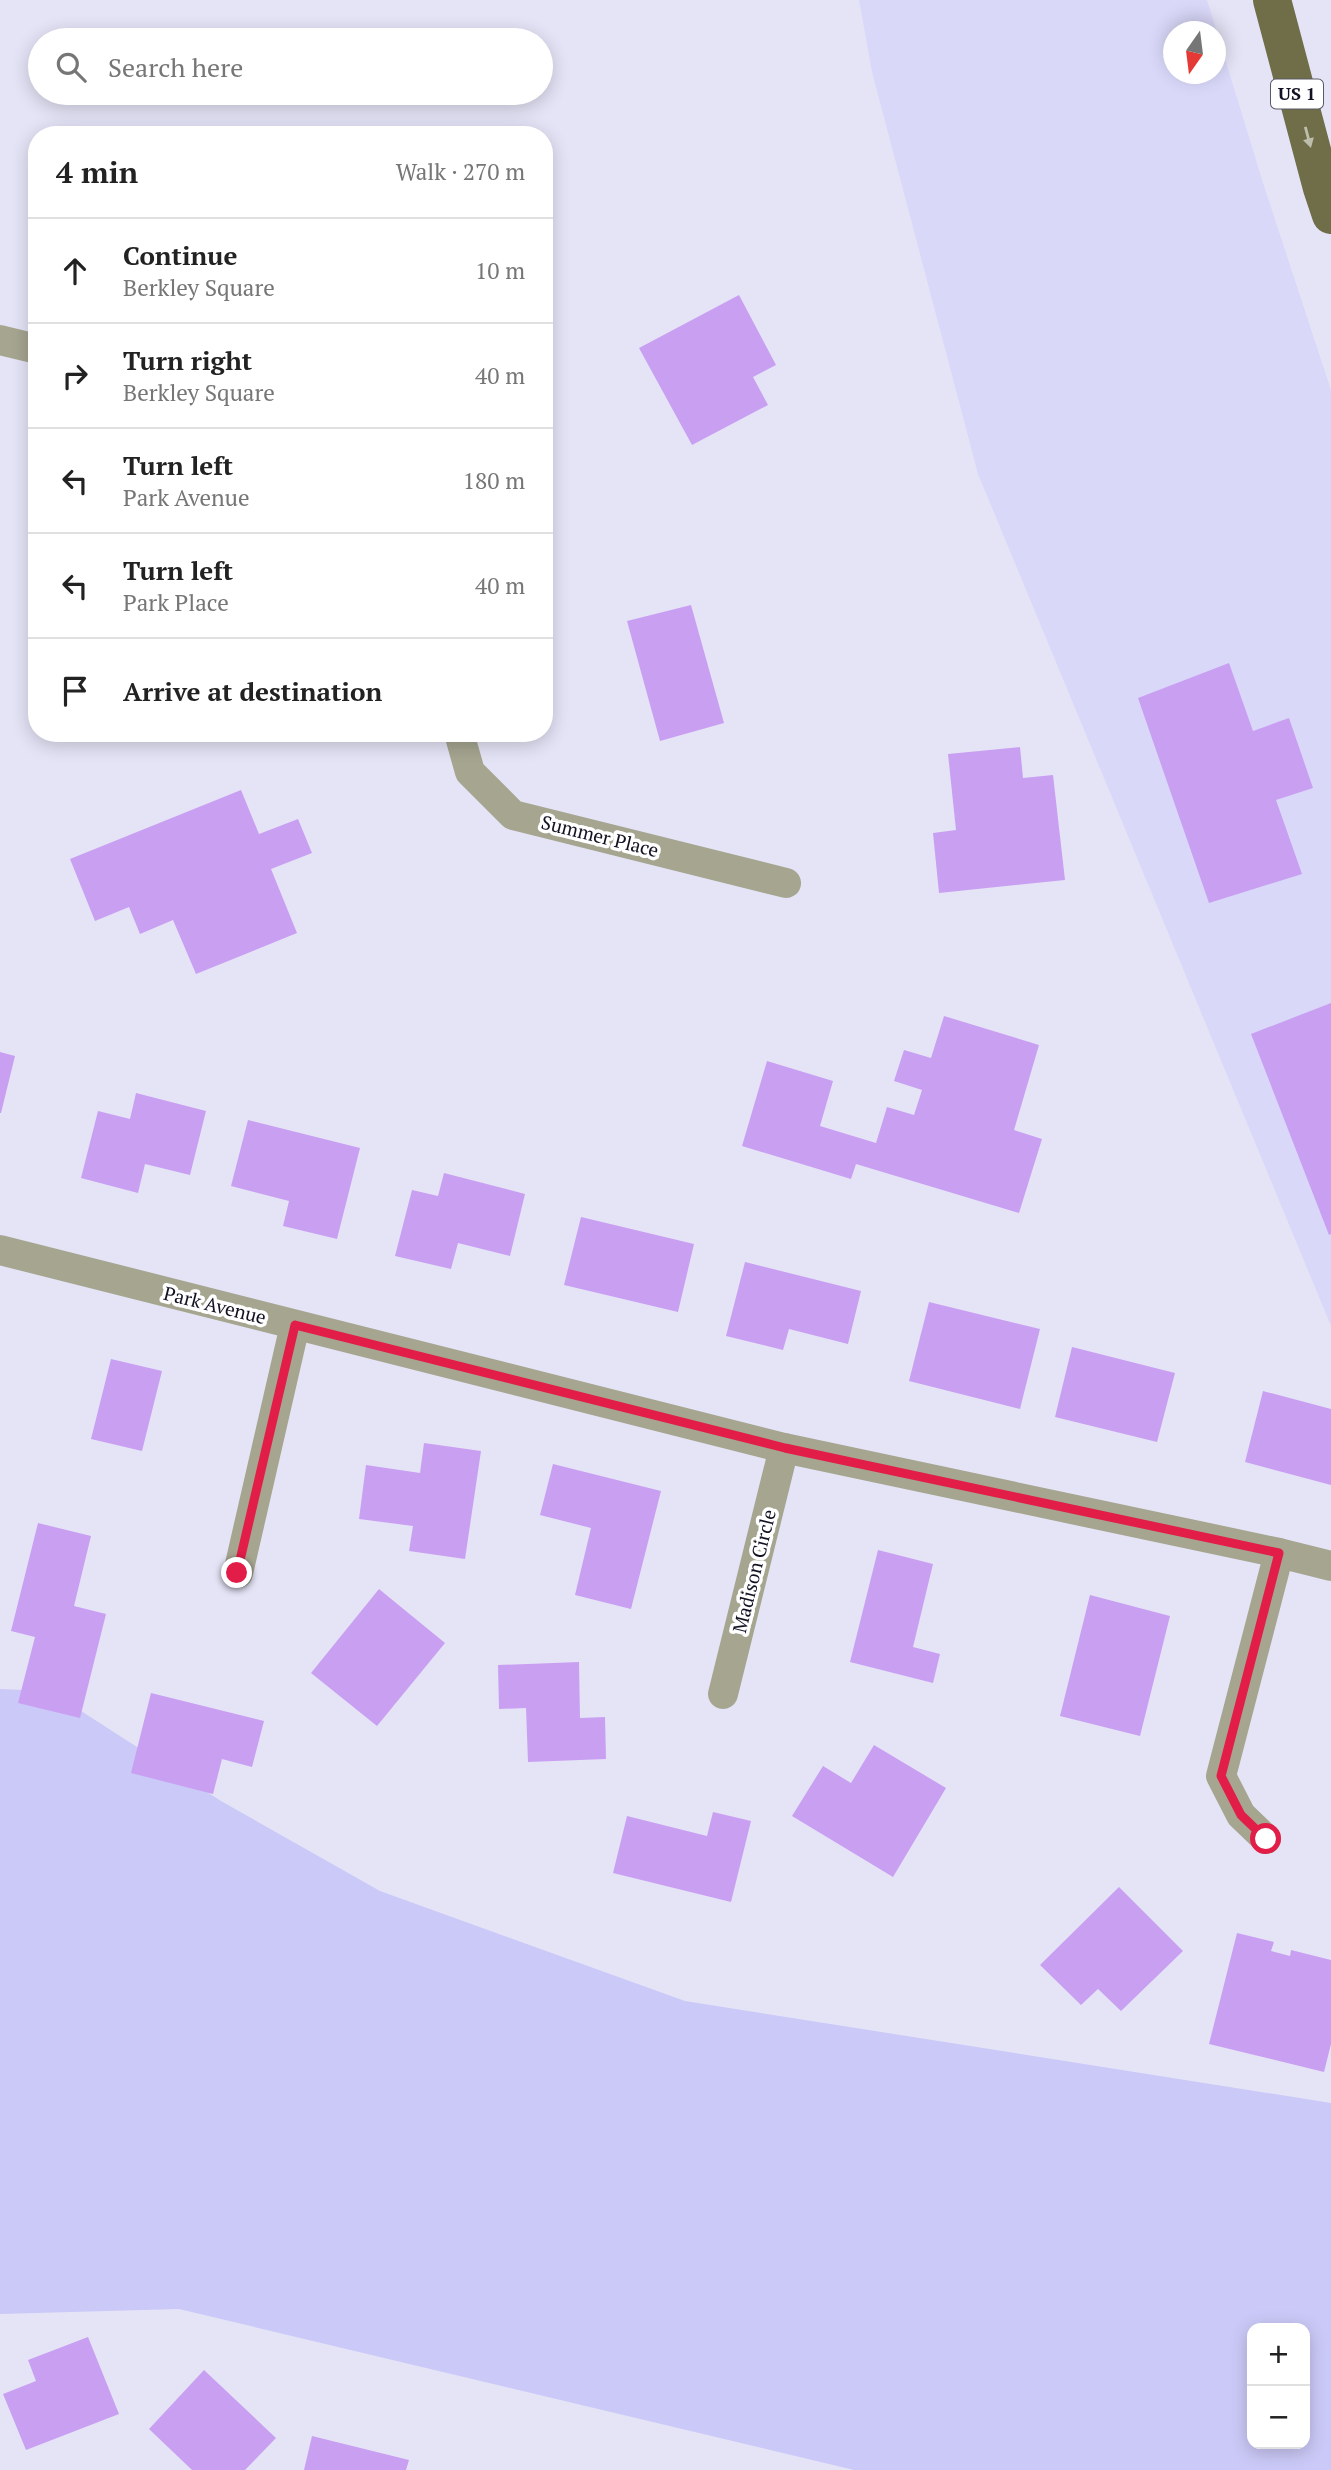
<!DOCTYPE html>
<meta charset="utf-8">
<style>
:root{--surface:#fff;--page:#f2f2f2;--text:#222;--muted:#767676;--line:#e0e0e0}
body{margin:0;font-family:"PT Serif",serif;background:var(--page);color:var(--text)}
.controls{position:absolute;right:21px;bottom:21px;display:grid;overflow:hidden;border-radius:14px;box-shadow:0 4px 18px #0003}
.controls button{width:63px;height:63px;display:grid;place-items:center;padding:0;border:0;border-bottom:2px solid var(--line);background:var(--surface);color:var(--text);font:35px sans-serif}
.compass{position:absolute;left:1163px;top:21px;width:63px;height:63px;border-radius:50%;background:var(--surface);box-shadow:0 4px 18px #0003;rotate:194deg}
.stop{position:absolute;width:21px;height:21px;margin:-16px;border:5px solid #e11d48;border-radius:50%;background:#fff}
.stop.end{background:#e11d48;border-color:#fff;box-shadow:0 2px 7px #0008}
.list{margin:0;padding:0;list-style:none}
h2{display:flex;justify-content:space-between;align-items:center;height:91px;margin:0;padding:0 28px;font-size:30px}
h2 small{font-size:23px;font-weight:400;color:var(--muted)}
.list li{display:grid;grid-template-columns:46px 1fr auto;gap:21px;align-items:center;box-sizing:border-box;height:105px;padding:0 28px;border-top:2px solid var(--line)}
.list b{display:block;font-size:26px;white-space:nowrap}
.list p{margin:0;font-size:23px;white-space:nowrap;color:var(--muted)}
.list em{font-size:23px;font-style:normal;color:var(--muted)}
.icon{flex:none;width:38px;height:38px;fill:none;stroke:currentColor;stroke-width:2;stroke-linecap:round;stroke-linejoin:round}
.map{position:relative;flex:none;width:1331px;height:2470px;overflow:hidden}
.search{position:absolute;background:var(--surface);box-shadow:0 4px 18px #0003;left:28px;top:28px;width:525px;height:77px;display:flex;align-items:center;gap:18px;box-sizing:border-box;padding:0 24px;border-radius:38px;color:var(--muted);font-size:26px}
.panel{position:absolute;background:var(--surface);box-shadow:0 4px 18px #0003;left:28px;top:126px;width:525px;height:616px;border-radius:28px}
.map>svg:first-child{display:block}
</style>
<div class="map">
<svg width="1331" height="2470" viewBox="0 0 1331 2470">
<rect width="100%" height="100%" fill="#e5e4f7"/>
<path fill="#d9d8f9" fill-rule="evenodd" d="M859,0H1207L1264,186L1331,390V1326L978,474L872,72ZM1174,32H1216V74H1174Z"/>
<path fill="#cbc9f7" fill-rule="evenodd" d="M0,1689L50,1691L221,1801L380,1891L685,2001L1331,2103V2470H854L179,2309L0,2314ZM1252,2328H1305V2444H1252Z"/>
<g fill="#c99ff2">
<polygon points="739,295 776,365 753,377 768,405 692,445 639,348"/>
<polygon points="691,605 724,723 660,741 627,621"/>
<polygon points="1229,663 1253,731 1289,718 1313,788 1276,800 1302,874 1209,903 1138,698"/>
<polygon points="1020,747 1023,778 1053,775 1065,880 939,893 933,833 956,830 948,754"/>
<polygon points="241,790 259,834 298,819 312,853 271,869 297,933 196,974 173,920 140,934 129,907 95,921 70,859"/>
<polygon points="1331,1003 1331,1234 1329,1235 1251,1034"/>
<polygon points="944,1016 1039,1045 1014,1130 1042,1139 1019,1213 856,1164 851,1179 742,1146 767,1061 833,1081 820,1126 876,1143 887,1107 914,1115 922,1090 894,1081 904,1050 931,1058"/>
<polygon points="0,1052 15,1056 1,1113 0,1113"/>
<polygon points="136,1093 206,1111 190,1175 145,1164 138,1193 81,1178 98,1111 130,1119"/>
<polygon points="248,1120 360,1148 337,1239 283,1226 289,1201 231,1186"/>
<polygon points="444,1173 525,1194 510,1256 458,1243 451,1269 395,1256 412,1190 438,1196"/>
<polygon points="581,1217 694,1244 678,1312 564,1285"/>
<polygon points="745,1262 861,1291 848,1344 789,1329 783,1350 726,1336"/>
<polygon points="929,1302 1040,1329 1020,1409 909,1381"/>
<polygon points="1072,1347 1175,1373 1157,1442 1055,1417"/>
<polygon points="111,1359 162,1371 142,1451 91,1439"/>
<polygon points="1263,1391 1331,1409 1331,1485 1245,1462"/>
<polygon points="424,1443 481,1451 465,1559 409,1551 413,1526 359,1519 366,1465 420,1473"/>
<polygon points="553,1464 661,1491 631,1609 575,1595 591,1528 540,1515"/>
<polygon points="38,1523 91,1536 74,1606 106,1614 80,1718 18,1703 35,1637 11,1631"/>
<polygon points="878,1550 933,1564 913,1647 940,1654 933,1683 850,1662"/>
<polygon points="379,1589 445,1643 377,1726 311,1673"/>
<polygon points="1090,1595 1170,1616 1140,1736 1060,1716"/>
<polygon points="579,1662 580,1718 605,1717 606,1759 528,1762 526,1708 499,1709 498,1665"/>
<polygon points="151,1693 264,1721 252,1767 222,1759 213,1794 131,1773"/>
<polygon points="874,1745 946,1788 893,1877 792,1816 823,1766 851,1783"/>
<polygon points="713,1812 751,1821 731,1902 613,1873 627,1816 707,1836"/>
<polygon points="1119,1887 1183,1951 1121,2011 1098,1989 1081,2005 1040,1965"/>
<polygon points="1237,1933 1274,1942 1271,1951 1290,1956 1291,1950 1331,1960 1331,2044 1324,2072 1209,2044"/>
<polygon points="88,2337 119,2414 26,2450 3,2394 36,2381 28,2360"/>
<polygon points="204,2370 276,2438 245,2470 192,2470 149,2429"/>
<polygon points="312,2436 409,2460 406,2470 304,2470"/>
</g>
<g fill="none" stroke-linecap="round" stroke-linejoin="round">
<g stroke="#a5a590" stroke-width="30">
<polyline points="0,340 37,349"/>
<polyline points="459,733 470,772 513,815 786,883"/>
<polyline points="0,1250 784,1448 1279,1553 1331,1566"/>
<polyline points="238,1573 295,1325"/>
<polyline points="723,1694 784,1448"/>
<polyline points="1266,1839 1241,1815 1221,1776 1279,1553"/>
</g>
<polyline stroke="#6f6e48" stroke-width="38" points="1272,0 1322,188 1331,215"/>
</g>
<defs><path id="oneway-solid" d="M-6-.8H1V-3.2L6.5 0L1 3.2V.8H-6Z" transform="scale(1.75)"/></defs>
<use fill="#bebead" href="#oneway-solid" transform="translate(1308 137) rotate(75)"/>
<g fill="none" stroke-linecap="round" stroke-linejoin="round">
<polyline stroke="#e11d48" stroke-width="9" points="237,1573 295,1325 785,1448 1279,1553 1221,1776 1241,1815 1266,1839"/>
</g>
<g text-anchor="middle" stroke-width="7" stroke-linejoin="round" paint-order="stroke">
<rect fill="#fff" stroke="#595864" stroke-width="2" x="1271" y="79.5" width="52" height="29" rx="5"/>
<g font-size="18" font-weight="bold" fill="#121121">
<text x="1297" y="100">US 1</text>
</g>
<g font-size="19" fill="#121121" stroke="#fff">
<text transform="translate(600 836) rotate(14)" y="7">Summer Place</text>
<text transform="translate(215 1305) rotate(14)" y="7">Park Avenue</text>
<text transform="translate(754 1571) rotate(-76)" y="7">Madison Circle</text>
</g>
</g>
</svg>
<div class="controls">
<button>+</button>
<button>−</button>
</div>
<svg class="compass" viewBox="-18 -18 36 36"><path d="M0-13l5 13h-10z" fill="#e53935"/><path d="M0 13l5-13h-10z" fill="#767676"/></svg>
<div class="stop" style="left:1266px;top:1839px"></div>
<div class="stop end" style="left:237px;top:1573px"></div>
<div class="search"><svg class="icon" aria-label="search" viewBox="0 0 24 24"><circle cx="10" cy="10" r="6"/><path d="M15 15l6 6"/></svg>Search here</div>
<section class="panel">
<h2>4 min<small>Walk · 270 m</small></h2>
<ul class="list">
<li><svg class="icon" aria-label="ahead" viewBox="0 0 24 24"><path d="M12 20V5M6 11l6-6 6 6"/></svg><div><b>Continue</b><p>Berkley Square</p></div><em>10 m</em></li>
<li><svg class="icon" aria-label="right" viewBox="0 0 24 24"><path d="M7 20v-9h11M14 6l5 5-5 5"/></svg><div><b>Turn right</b><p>Berkley Square</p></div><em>40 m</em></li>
<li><svg class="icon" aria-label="left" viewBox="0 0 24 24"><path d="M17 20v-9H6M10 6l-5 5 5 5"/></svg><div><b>Turn left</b><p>Park Avenue</p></div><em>180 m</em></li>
<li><svg class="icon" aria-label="left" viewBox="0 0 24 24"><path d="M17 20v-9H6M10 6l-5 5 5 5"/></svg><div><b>Turn left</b><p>Park Place</p></div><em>40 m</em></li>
<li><svg class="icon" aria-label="arrive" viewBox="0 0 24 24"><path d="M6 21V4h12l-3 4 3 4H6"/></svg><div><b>Arrive at destination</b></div></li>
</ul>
</section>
</div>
